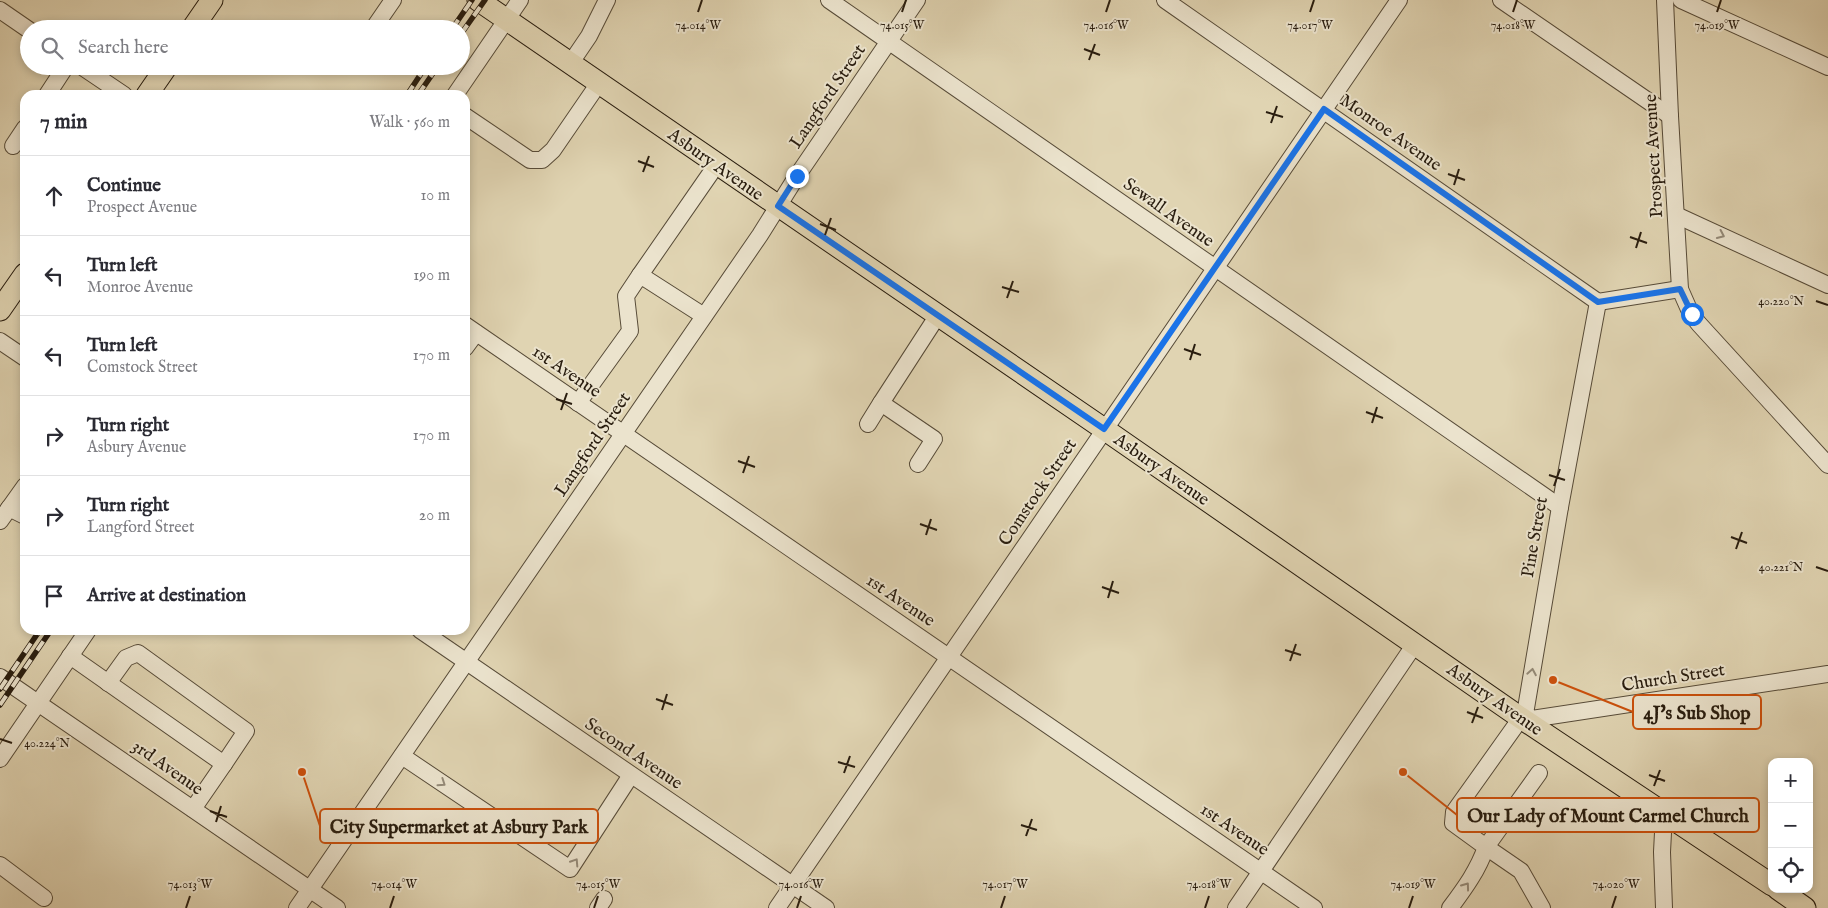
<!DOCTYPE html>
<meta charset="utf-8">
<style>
:root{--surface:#fff;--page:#f7f7f7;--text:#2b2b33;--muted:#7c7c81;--line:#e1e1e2}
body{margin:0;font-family:"IM FELL English",serif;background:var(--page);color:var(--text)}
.controls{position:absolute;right:15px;bottom:15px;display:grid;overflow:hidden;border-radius:10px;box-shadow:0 2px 8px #0003}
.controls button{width:45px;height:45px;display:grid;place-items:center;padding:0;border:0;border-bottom:1px solid var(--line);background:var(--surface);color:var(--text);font:25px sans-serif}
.stop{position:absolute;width:15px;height:15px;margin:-11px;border:4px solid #1a73e8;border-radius:50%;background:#fff}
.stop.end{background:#1a73e8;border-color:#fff;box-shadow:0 1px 5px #0008}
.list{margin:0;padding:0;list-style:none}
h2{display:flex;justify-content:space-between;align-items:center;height:65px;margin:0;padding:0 20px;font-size:21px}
h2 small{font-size:16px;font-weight:400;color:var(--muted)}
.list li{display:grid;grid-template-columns:32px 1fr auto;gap:15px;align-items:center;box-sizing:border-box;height:80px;padding:0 20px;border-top:1px solid var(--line)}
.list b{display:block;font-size:19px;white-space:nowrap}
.list p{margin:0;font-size:16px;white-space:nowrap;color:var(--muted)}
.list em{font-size:16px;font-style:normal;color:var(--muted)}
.icon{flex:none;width:28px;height:28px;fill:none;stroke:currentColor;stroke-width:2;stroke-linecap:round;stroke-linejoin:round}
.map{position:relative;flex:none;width:1828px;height:908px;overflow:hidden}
.search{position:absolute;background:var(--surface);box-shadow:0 2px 8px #0003;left:20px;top:20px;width:450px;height:55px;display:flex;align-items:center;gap:12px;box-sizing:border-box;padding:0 18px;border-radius:28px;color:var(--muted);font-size:19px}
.panel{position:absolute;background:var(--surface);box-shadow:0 2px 8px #0003;left:20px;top:90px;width:450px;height:545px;border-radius:15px}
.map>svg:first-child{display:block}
</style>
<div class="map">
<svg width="1828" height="908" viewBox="0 0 1828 908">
<rect width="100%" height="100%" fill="#e0d4b2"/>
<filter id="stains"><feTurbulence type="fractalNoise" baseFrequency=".004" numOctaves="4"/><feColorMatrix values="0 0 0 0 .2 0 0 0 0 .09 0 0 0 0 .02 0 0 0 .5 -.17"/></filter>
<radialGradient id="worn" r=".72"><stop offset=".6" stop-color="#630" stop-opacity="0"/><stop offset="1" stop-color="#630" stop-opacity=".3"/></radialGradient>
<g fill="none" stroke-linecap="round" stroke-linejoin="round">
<g stroke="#574b38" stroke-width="18">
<g id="minor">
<polyline points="829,0 1560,507"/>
<polyline points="1165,0 1598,302 1680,289"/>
<polyline points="1501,0 1670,116"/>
<polyline points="1665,0 1670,116 1680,289 1691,314 1699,324 1828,465"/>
<polyline points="1681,0 1828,67"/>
<polyline points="0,10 29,30"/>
<polyline points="373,29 393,0"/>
<polyline points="570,64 589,36 607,0"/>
<polyline points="81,66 124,95"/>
<polyline points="47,95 66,66"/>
<polyline points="455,95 520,0"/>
<polyline points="465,116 530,160 542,160 553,150 599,83"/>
<polyline points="13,146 25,128"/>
<polyline points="1676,215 1828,285"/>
<polyline points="640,275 717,164"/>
<polyline points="1598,302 1560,507 1524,720 1828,674"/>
<polyline points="465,325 1314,908"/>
<polyline points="0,341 25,358"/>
<polyline points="465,348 476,333"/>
<polyline points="578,403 630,331 626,296 640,275 704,316"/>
<polyline points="868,424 881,403"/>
<polyline points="918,464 934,439 881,403 938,315"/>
<polyline points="9,508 25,516"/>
<polyline points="0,521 25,486"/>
<polyline points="420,630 826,908"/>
<polyline points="70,656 224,764 193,809"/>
<polyline points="0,677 337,908"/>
<polyline points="108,683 126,658 138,653 246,731 224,764"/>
<polyline points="402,756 570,869 631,775"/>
<polyline points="0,759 88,630"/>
<polyline points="1539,773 1486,847 1521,871 1542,908"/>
<polyline points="1664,813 1662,852 1664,908"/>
<polyline points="0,865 44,898"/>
<polyline points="297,908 760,235 797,176 917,0"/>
<polyline points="598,908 604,899"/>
<polyline points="777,908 1399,0"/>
<polyline points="1236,908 1415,644"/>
<path d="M1450,908C1465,888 1478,870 1486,847L1453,823L1454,812L1521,718"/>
</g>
</g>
<g stroke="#291d0f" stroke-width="23">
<g id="major">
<polyline points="478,0 1104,429 1521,718 1772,885"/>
<polyline points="192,29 212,0"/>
<polyline points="147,95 167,66"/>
<polyline points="0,310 25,274"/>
<polyline points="1778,889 1805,908"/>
</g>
</g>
<use href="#minor" stroke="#ebe3cd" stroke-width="16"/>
<use href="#major" stroke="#e0d4b2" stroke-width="21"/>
<g stroke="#291d0f" stroke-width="5.5">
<g id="rail">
<polyline points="452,29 472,0"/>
<polyline points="461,34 485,0"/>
<polyline points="407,95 426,66"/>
<polyline points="418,95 438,66"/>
<polyline points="0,689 40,630"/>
<polyline points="0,705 51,630"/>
</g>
</g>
<use href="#rail" stroke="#ebe3cd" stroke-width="4" stroke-dasharray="11" stroke-linecap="butt"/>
</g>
<defs><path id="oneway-chevron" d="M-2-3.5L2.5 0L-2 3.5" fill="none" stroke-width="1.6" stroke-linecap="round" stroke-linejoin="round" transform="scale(1.25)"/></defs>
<g stroke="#948a78">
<use href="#oneway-chevron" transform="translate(1721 235) rotate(25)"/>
<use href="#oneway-chevron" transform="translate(1532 672) rotate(-80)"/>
<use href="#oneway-chevron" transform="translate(442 783) rotate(34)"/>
<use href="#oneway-chevron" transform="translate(575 862) rotate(-57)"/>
<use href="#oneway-chevron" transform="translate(1466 886) rotate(-54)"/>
</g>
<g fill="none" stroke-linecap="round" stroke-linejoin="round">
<polyline stroke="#1a73e8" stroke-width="6" points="797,176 778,206 1104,429 1324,109 1598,302 1680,289 1692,314"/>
</g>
<path fill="none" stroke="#291d0f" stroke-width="2" d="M698,12L702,0M902,12L906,0M1106,12L1110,0M1310,12L1314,0M1513,12L1517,0M1717,12L1721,0M1084,49L1100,55M1089,60L1095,44M1266,112L1283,117M1271,123L1277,106M638,161L654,167M643,172L649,156M1448,174L1465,180M1454,185L1459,169M820,224L836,230M825,235L831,218M1630,237L1647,243M1636,248L1641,232M1002,287L1019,292M1007,298L1013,281M1816,301L1828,305M1184,349L1201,355M1190,360L1195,344M556,399L572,404M561,410L567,393M1366,412L1383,418M1372,423L1377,407M738,461L755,467M743,473L749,456M1549,475L1565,480M1554,486L1560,469M920,524L937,530M926,535L931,519M1731,537L1747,543M1736,549L1742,532M1816,567L1828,571M1102,587L1119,593M1108,598L1113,581M1285,650L1301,655M1290,661L1296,644M656,699L673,705M662,710L667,694M1467,712L1483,718M1472,723L1478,707M0,739L12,743M838,762L855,767M844,773L850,756M1649,775L1665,781M1654,786L1660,770M210,811L227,817M216,822L221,806M1021,825L1037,830M1026,836L1032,819M186,908L190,896M390,908L394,896M594,908L598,896M797,908L801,896M1001,908L1005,896M1205,908L1209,896M1409,908L1413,896M1612,908L1616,896"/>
<g text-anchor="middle" stroke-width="4" stroke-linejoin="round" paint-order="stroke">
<g font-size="18" fill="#291d0f" stroke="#ebe3cd">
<text transform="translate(827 96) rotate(-56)" y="6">Langford Street</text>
<text transform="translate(1391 132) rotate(35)" y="6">Monroe Avenue</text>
<text transform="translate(1653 156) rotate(-93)" y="6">Prospect Avenue</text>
<text transform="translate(716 164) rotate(35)" y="6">Asbury Avenue</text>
<text transform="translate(1169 212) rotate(35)" y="6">Sewall Avenue</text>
<text transform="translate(567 371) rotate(34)" y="6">1st Avenue</text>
<text transform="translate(592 444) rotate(-56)" y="6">Langford Street</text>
<text transform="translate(1162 469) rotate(35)" y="6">Asbury Avenue</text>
<text transform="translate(1037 492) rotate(-56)" y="6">Comstock Street</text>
<text transform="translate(1534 537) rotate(-80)" y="6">Pine Street</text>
<text transform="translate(901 600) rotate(34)" y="6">1st Avenue</text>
<text transform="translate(1673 677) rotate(-9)" y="6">Church Street</text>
<text transform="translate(1495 699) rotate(35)" y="6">Asbury Avenue</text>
<text transform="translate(634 753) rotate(34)" y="6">Second Avenue</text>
<text transform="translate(168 767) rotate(35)" y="6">3rd Avenue</text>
<text transform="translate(1235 829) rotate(34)" y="6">1st Avenue</text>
</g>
</g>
<g font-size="12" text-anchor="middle" fill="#291d0f" stroke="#ebe3cd" stroke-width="4" stroke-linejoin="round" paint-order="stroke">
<text x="698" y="29">74.014°W</text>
<text x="902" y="29">74.015°W</text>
<text x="1106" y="29">74.016°W</text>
<text x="1310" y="29">74.017°W</text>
<text x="1513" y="29">74.018°W</text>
<text x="1717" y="29">74.019°W</text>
<text x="1781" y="305">40.220°N</text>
<text x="1781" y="571">40.221°N</text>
<text x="47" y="747">40.224°N</text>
<text x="190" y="888">74.013°W</text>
<text x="394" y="888">74.014°W</text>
<text x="598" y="888">74.015°W</text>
<text x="801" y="888">74.016°W</text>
<text x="1005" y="888">74.017°W</text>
<text x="1209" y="888">74.018°W</text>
<text x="1413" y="888">74.019°W</text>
<text x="1616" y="888">74.020°W</text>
</g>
<path fill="none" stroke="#cb500c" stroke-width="2" d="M1553 680L1633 712M1403 772L1457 815M302 772L320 826"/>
<g fill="#cb500c" stroke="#ebe3cd" stroke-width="2">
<circle cx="1553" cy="680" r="5"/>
<circle cx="1403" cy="772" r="5"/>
<circle cx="302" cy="772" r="5"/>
</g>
<g fill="#ebe3cd" stroke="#cb500c" stroke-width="2">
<rect x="1633" y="695" width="128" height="34" rx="5"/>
<rect x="1457" y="798" width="302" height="34" rx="5"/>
<rect x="320" y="809" width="278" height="34" rx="5"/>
</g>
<g font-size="19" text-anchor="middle" font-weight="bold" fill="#291d0f">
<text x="1697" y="719">4J's Sub Shop</text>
<text x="1608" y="822">Our Lady of Mount Carmel Church</text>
<text x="459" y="833">City Supermarket at Asbury Park</text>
</g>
<rect width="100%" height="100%" filter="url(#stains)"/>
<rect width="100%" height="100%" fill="url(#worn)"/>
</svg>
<div class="controls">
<button>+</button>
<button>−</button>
<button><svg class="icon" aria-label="locate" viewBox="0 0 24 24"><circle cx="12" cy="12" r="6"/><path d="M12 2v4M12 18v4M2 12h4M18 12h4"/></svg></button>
</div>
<div class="stop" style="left:1692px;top:314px"></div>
<div class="stop end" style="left:797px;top:176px"></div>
<div class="search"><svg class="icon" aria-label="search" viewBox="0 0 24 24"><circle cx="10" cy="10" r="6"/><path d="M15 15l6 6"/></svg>Search here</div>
<section class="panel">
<h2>7 min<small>Walk · 560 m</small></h2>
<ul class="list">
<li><svg class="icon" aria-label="ahead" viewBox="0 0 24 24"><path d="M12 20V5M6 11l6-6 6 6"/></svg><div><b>Continue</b><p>Prospect Avenue</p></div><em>10 m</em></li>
<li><svg class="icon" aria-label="left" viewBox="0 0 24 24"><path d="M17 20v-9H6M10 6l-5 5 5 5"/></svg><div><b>Turn left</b><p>Monroe Avenue</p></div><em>190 m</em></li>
<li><svg class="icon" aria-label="left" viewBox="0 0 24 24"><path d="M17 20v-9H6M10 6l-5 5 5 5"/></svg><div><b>Turn left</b><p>Comstock Street</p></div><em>170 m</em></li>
<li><svg class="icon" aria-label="right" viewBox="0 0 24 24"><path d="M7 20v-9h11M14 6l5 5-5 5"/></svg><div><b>Turn right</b><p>Asbury Avenue</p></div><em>170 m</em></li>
<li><svg class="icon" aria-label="right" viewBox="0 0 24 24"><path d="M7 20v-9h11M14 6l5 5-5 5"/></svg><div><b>Turn right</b><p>Langford Street</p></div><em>20 m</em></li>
<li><svg class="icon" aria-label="arrive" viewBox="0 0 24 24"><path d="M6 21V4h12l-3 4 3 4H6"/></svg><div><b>Arrive at destination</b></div></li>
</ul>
</section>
</div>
